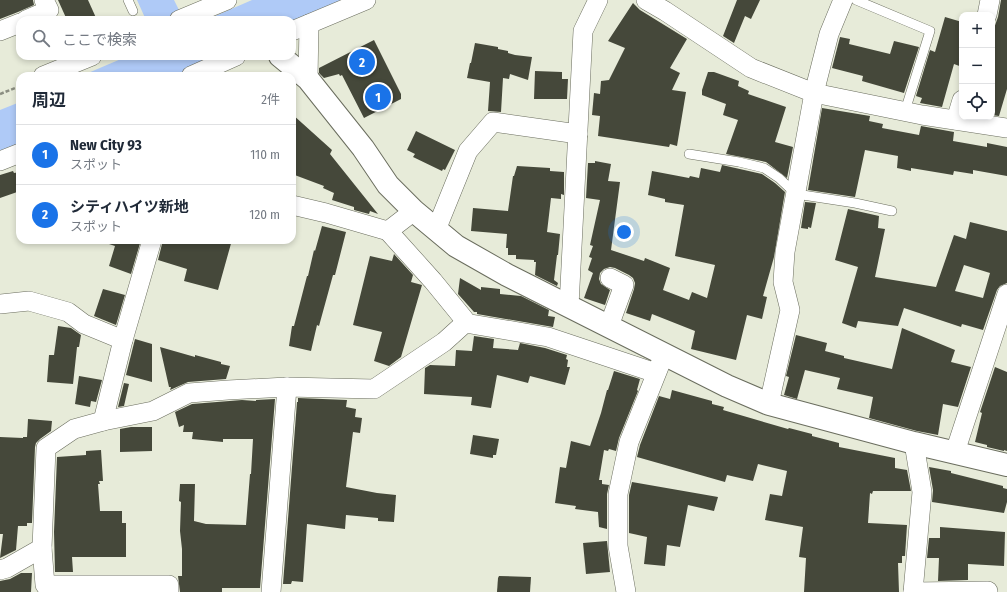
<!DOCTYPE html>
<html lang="ja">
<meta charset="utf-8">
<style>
:root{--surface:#fff;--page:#f6f6f7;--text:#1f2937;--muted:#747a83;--line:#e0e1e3;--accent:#1a73e8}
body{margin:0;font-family:"Fira Sans Condensed","Noto Sans JP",sans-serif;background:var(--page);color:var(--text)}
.controls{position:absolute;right:12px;top:12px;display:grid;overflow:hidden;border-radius:8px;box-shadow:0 2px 6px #0003}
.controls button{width:36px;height:36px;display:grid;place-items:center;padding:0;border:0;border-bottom:1px solid var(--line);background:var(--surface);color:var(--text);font:20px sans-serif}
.you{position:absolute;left:624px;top:232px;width:14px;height:14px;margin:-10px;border:3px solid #fff;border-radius:50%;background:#1a73e8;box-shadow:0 0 0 6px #1a73e833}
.badge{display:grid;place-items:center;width:26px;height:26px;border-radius:50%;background:var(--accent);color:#fff;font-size:13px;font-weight:700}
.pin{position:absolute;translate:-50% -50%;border:2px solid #fff;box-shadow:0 1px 4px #0006}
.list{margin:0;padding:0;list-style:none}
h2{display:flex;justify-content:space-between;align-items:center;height:52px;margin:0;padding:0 16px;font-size:17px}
h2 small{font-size:13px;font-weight:400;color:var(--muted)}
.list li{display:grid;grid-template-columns:26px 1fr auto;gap:12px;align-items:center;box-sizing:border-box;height:60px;padding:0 16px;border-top:1px solid var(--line)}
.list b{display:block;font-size:15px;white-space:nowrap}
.list p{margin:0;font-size:13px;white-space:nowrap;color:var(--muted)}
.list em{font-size:13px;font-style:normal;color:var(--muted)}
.icon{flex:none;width:22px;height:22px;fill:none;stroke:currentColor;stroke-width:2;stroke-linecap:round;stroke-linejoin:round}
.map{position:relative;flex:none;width:1007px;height:592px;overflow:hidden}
.search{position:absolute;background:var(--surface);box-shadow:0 2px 6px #0003;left:16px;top:16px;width:280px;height:44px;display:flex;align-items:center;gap:10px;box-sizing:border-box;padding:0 14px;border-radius:12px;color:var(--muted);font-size:15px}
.panel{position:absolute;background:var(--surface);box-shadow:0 2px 6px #0003;left:16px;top:72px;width:280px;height:172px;border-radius:12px}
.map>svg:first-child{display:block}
</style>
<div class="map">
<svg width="1007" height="592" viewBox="0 0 1007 592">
<rect width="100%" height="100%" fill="#e7ebd9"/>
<g fill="#afcaf7">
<polygon points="137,0 174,0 179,10 195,20 146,20"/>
<polygon points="252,0 349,0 292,26 292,20 206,20"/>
<polygon points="128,56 225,56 180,76 81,76"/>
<polygon points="20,102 20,148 0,156 0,110"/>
</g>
<g fill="#45483a" fill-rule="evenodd">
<polygon points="0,0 33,0 34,5 18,12 0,19"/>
<polygon points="58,0 88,0 97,20 67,20"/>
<polygon points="737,0 760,0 751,19 745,16 734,43 723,36"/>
<polygon points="1001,0 1007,0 1007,89 999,116 992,115 992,34 998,17"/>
<polygon points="633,3 640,10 687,39 670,68 680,73 672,90 686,92 677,146 670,144 669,147 598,136 600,116 592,115 594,93 600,94 601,81 609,80 625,48 608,41"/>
<polygon points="945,17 962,22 962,67 954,64 942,107 920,103 922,98 916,96 930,50 935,52"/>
<polygon points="840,37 850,39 849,44 890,54 894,41 919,47 904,93 862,81 863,76 832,68"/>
<polygon points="374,40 401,94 401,99 364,118 342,75 340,76 339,74 324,78 319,73 319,68"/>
<polygon points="475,43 498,47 498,49 508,51 508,53 515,55 532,57 528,80 510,74 509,79 503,78 501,112 488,111 490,82 467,78 470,63 471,63"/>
<polygon points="535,71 562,72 562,79 568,79 567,99 534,99"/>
<polygon points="708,72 714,72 739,81 738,86 749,91 748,94 786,107 775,142 793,147 787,178 766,162 726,154 738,120 723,115 726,104 702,95 702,90"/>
<polygon points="822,108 870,116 869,121 883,124 882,128 919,135 921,126 954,132 953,141 987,147 987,143 1007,147 1007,176 973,170 973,174 954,171 953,175 911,168 911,171 897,168 898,156 865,150 855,197 808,190"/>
<polygon points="292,114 332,150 330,154 378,214 370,211 369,214 354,210 354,207 332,200 334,193 323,188 324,186 292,174"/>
<polygon points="416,131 455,150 445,170 443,169 442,171 413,157 415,154 407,150"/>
<polygon points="595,161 611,164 608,181 620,182 611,250 644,261 645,258 670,268 663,290 689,300 692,292 707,298 715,265 675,256 684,205 665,202 665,199 648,195 652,171 689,178 690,176 699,178 701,168 720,172 722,165 762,174 775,183 785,192 774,257 763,296 767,297 762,319 747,315 736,360 691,349 695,331 652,314 650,321 626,313 634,289 635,283 633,278 629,275 615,268 610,267 604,269 600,273 599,279 601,284 610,290 605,305 584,298 593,273 588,270 592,258 589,257 593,246 590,245 600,200 586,198 588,163 595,163"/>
<polygon points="517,166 550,168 550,171 564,172 564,195 561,194 561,199 551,198 547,232 560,234 558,255 557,255 554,280 558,283 557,286 535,275 536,262 534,262 534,260 516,259 516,255 508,255 508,248 506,248 507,234 471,231 473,208 508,211 513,176 514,176"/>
<polygon points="13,171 14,173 20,172 20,191 0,198 0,175"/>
<polygon points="805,202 816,203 811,228 808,227 808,229 801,228"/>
<path d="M848,209L879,216L878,228L885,229L875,277L936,287L954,235L966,239L970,222L1007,231V283L1000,286L997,290L983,330L962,324L961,327L904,308L898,326L858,321L856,328L842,323L858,267L835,260ZM964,265L990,273L983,298L955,291Z"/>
<polygon points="322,226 346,232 335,275 333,275 319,326 317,325 311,351 289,346 292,326 294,326 307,276 308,276 314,250 315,251"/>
<polygon points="106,240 141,240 131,274 109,266 115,246 106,243"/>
<polygon points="163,240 232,240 218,290 184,281 187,269 158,260"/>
<polygon points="394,254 413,275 411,282 422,285 401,357 389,366 374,361 382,332 353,325 370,256 392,261"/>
<polygon points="460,278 481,290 481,287 500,289 500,294 521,296 549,310 548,316 555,317 553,327 477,314 477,312 474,312 458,294"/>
<polygon points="103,289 125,295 116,325 94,316"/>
<polygon points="58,326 71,328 81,335 79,347 77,347 73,384 47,382 49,355 54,355"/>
<polygon points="902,328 955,350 951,362 971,367 958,407 943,404 938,435 917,431 869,418 873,397 837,389 840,378 805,370 797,399 784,395 789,377 786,376 796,335 827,343 825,351 844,356 844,358 892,369"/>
<polygon points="474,336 494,339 493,348 518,350 520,343 545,348 567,355 566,359 568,360 567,367 570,367 565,385 530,376 528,383 497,375 491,408 471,405 472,397 424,394 425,368 430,365 455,366 456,350 472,351"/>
<polygon points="135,339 152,344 152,382 126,375"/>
<polygon points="160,347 195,357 195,355 221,362 221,364 230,366 226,379 188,382 170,390 171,387 169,387"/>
<polygon points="995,367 1007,372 1007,451 1004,450 1004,451 987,447 987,445 975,442 982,413 980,412"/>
<polygon points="614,371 640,379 637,390 638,391 619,438 616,451 609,449 608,451 604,450 599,480 602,480 602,484 609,485 607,494 607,529 599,527 598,512 575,509 576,506 555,503 560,467 566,468 571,441 590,446 601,413 607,390 608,390"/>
<polygon points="79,376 102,380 96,402 91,401 90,407 75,404"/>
<polygon points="124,383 129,384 124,406 118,407"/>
<polygon points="672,390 712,401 712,404 724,407 723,410 788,429 789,428 812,434 812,436 839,443 839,447 895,458 895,468 907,470 911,491 873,491 872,494 870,493 868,523 907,525 905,556 902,556 902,563 898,563 899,592 804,592 806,558 799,557 803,527 765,520 770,494 782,496 787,471 758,464 753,481 727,475 725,482 637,457 640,445 659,396 670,399"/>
<polygon points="298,398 347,400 346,407 356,409 355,417 362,418 360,433 353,432 346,487 377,493 396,495 394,522 378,521 378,518 346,515 345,529 307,524 303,582 292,581 291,584 283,584 297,402 298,402"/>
<polygon points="275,399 260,588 222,588 222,592 180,592 178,576 182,576 182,549 180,531 181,502 179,501 180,484 195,484 194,521 206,524 246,525 250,474 251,474 253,439 223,439 223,442 192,439 193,432 183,432 184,425 179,427 175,412 192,404 242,400 256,401 256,400"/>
<polygon points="28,419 52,421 51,431 40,439 36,443 35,447 32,523 27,523 27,526 18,526 16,550 0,558 3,534 0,534 0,437 23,438 23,437 27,437"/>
<polygon points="131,427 152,427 152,451 120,452 120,429"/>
<polygon points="473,435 499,439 496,455 493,455 493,458 470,454"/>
<polygon points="101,450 103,481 99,481 100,484 98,484 100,511 122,511 122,523 126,523 126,557 72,557 73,572 55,572 54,532 57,457 86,455 86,451"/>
<polygon points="929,467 951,471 951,473 1003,486 1003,488 1007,489 1007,502 1004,513 932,502 933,490"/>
<polygon points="632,482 718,497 714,511 688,505 680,547 667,545 665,566 644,564 647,537 629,533 629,495"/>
<polygon points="940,527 1005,532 1004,566 968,564 968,580 938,581 939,558 927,558 929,538 940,538"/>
<polygon points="607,541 610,572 586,574 583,543"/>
<polygon points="21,573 32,573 31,592 0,592 0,581 10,579"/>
<polygon points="499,576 531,577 530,592 497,592 498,578"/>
</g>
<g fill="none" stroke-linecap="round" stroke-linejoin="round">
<g stroke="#6a6d5e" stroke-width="10">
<g id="lane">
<polyline points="128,0 133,11"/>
<polyline points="856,0 930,31 905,111"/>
<polyline points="689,154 739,162 764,168 779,178 796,194 855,203 892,211"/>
</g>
</g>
<g stroke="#6a6d5e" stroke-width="20">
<g id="street">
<polyline points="646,0 665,11 751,68 814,93 922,115 1007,128"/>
<polyline points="987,15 990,0"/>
<polyline points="26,20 49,10 44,0"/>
<polyline points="179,20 227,0"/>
<polyline points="0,31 20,23"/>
<polyline points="292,31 366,0"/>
<polyline points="43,76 92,56"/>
<polyline points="191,76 236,56"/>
<polyline points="308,79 309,24"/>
<polyline points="956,120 962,100"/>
<polyline points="0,161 20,153"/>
<polyline points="292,205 326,213 388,231 433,281 464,319 465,323"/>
<polyline points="436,230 468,151 493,122 578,134"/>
<polyline points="388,231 414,211"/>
<polyline points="0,304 29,301 68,312 84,324 123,340"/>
<polyline points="569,306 583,31 598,0"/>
<polyline points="609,326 624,285 610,278"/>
<polyline points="769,404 790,310 783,282 785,252 814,93 829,34 843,0"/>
<polyline points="103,421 123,340 152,240"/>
<polyline points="955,452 1007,294"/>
<polyline points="42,548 45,585 169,585 169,592"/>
<polyline points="0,570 7,568 42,548 46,448 74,429 103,421 153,411 189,393 228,390 287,387 374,389 444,342 465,323 548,337 656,373"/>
<polyline points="271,592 287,387"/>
<polyline points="626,592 618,546 618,494 629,442 661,362"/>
<polyline points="913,592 922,492 914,443"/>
<polyline points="913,592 988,591"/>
</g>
</g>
<g stroke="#6a6d5e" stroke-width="24">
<polyline id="secondary" points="280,56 308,79 363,148 388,185 414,211 456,246 507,275 727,386 769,404 914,443 1007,465"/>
</g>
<polyline stroke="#8b8e81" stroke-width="2.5" stroke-dasharray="4 2" stroke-linecap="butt" points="0,94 20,86"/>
<use href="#lane" stroke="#fff" stroke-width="9"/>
<use href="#street" stroke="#fff" stroke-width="19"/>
<use href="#secondary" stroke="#fff" stroke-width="22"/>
</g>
</svg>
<div class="controls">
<button>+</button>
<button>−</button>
<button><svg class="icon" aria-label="locate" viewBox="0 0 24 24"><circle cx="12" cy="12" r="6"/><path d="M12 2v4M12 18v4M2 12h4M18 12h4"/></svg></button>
</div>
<div class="you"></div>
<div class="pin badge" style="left:378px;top:97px">1</div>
<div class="pin badge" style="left:362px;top:62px">2</div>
<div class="search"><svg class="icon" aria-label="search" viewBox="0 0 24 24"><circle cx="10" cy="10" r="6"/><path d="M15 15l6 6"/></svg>ここで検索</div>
<section class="panel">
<h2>周辺<small>2件</small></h2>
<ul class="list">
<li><span class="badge">1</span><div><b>New City 93</b><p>スポット</p></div><em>110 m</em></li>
<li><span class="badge">2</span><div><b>シティハイツ新地</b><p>スポット</p></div><em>120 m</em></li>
</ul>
</section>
</div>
